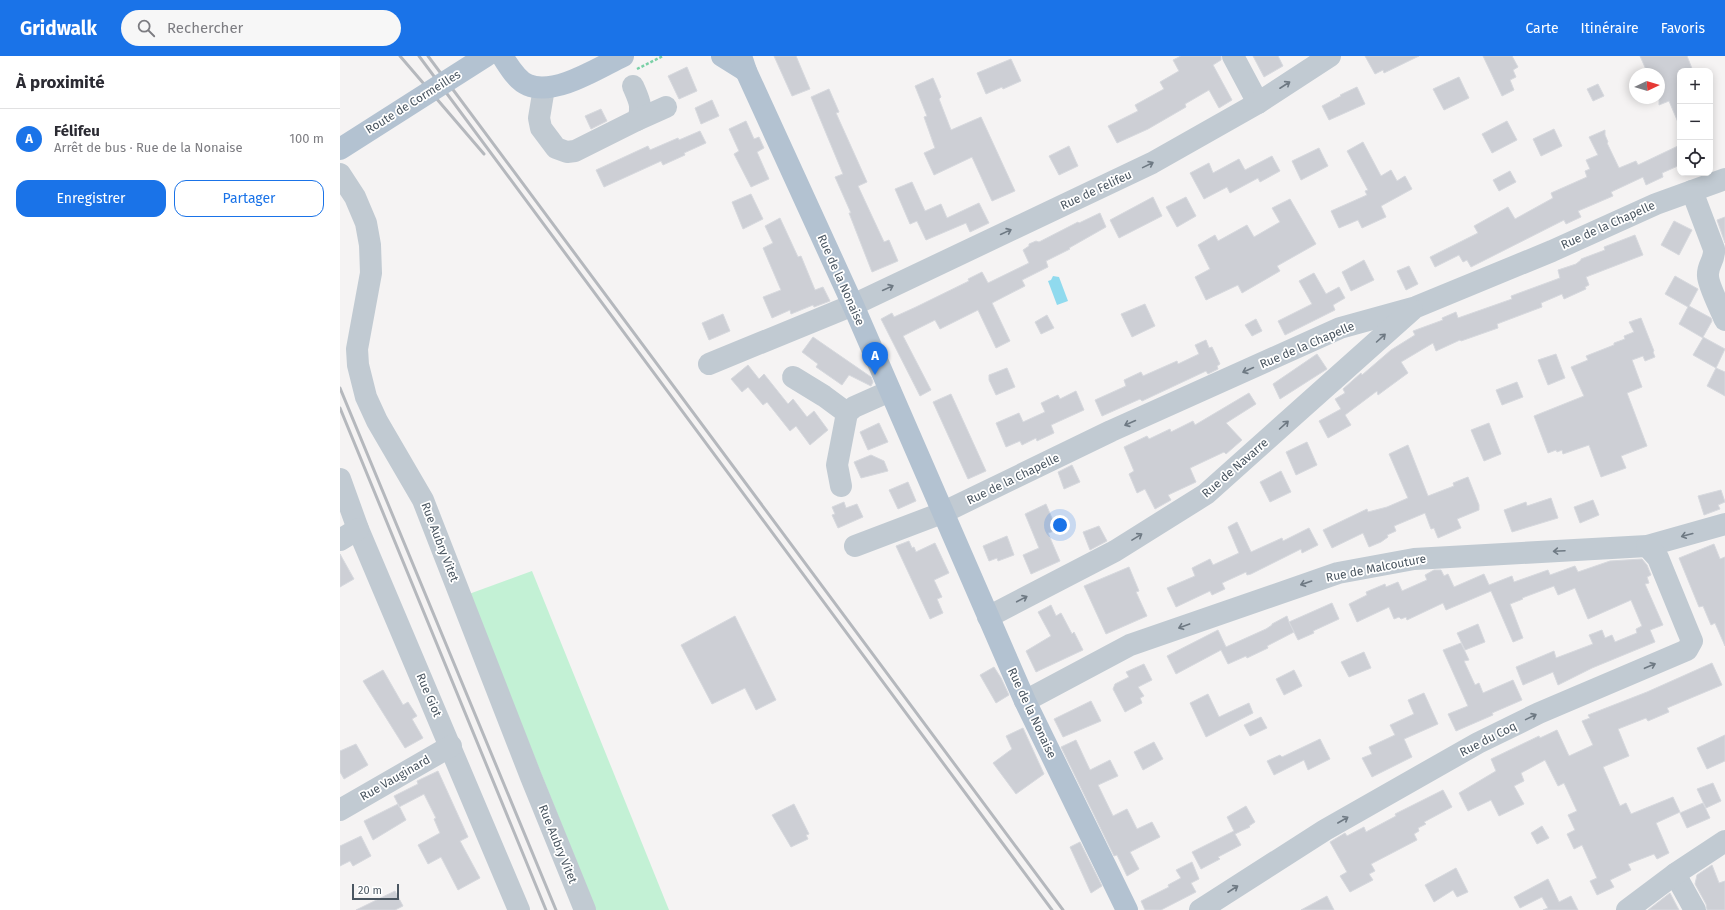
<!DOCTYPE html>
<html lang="fr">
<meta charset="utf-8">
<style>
:root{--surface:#fff;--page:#f7f7f7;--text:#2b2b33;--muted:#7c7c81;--line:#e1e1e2;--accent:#1a73e8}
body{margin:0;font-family:"Fira Sans",sans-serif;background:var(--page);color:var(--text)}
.controls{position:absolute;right:12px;top:12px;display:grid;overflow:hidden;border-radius:8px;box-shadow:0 2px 10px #0003}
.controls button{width:36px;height:36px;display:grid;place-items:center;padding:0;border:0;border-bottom:1px solid var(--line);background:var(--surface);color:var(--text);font:20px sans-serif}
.compass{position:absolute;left:1289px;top:12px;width:36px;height:36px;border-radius:50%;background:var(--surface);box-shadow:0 2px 10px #0003;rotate:86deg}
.scale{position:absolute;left:12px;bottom:10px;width:47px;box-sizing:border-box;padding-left:4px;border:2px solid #4a5661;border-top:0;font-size:11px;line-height:14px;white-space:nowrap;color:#4a5661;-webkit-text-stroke:3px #fff;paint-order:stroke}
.you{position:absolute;left:720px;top:469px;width:14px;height:14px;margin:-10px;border:3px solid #fff;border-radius:50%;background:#1a73e8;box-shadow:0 0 0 6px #1a73e833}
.badge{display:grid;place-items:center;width:26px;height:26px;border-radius:50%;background:var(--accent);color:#fff;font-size:13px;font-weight:700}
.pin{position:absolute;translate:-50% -33px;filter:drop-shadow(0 1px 2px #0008)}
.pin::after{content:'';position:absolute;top:21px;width:14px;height:12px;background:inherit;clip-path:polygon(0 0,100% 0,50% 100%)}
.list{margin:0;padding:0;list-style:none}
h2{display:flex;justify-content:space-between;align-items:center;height:52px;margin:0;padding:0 16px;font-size:17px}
h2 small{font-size:13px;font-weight:400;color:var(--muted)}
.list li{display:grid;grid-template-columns:26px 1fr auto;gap:12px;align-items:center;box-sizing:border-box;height:60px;padding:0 16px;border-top:1px solid var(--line)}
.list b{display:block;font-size:15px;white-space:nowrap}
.list p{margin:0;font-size:13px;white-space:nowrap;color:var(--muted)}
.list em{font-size:13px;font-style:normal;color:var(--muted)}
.actions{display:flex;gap:8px;padding:12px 16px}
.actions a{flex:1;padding:9px 0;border:1px solid var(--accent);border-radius:12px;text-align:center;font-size:14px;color:var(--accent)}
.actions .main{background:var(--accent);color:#fff}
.icon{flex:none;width:22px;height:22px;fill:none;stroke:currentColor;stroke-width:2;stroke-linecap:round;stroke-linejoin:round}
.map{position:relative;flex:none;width:1385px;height:854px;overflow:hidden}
header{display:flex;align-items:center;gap:24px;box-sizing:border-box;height:56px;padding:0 20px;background:var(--accent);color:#fff}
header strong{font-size:19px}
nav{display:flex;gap:22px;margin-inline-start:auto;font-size:14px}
.search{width:280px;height:36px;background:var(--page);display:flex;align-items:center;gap:10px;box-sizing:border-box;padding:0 14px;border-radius:22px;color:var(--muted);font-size:15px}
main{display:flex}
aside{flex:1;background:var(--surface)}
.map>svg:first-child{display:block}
</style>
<header>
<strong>Gridwalk</strong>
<div class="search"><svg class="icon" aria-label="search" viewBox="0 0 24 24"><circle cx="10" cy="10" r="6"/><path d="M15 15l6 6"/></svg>Rechercher</div>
<nav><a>Carte</a><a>Itinéraire</a><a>Favoris</a></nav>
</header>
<main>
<aside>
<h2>À proximité<small></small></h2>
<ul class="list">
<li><span class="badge">A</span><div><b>Félifeu</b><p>Arrêt de bus · Rue de la Nonaise</p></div><em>100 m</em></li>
</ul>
<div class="actions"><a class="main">Enregistrer</a><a>Partager</a></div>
</aside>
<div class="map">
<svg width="1385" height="854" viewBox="0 0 1385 854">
<rect width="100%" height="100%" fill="#f5f3f3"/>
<polygon fill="#c3f1d5" points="192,515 329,854 256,854 129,538"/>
<polygon fill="#90daee" points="713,220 719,221 728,245 717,249 708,225 711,224"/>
<g fill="#cdcfd5" stroke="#d7d9de">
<polygon points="434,0 456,0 470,33 452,40"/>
<polygon points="841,0 881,0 881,4 873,9 892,44 879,52 869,34 845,48 846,51 808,73 777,87 768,70 798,55 795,49 824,33 820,26 839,15 833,4"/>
<polygon points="913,0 938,0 943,10 924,21"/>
<polygon points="1025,0 1079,0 1044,17 1043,14 1035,18"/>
<polygon points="1143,0 1172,0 1178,11 1173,14 1176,21 1170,24 1174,34 1162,40"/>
<polygon points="1300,0 1347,0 1353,15 1340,15 1340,71 1329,45 1319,49 1319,18 1308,18"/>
<polygon points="671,3 681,25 663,33 662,31 646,38 637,17"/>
<polygon points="347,11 357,35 339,43 328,20"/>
<polygon points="1119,21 1129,42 1104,54 1093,33"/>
<polygon points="593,22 601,41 599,43 611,74 641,61 675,135 652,145 632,101 594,119 584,97 595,92 584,61 587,60 575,30"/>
<polygon points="1258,28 1264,40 1253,45 1247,33"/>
<polygon points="1017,31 1025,48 989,64 982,50 1001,40 1000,39"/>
<polygon points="489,33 499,56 496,57 527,126 518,130 544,186 549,184 558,205 532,216 509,157 511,157 495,121 503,118 471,41"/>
<polygon points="372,44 379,60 361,68 355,52"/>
<polygon points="261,53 267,65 251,73 245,60"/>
<polygon points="406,65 414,83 419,81 424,92 417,96 429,123 411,131 394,98 399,95 389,73"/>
<polygon points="1167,65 1177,84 1152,97 1142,78"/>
<polygon points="1214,73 1222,90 1201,100 1193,83"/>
<polygon points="1265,74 1265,79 1268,86 1267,87 1279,112 1296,105 1298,109 1340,89 1340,109 1322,117 1323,121 1306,129 1303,121 1271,136 1273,140 1238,155 1241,161 1226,168 1224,164 1131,211 1127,204 1123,206 1119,199 1095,211 1090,201 1138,177 1134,170 1168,151 1175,163 1213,142 1211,137 1247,121 1245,115 1250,113 1246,104 1258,99 1249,81"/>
<polygon points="360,75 366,87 344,97 345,99 323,109 321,105 264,131 256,114 308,90 310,94 338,82 339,84"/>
<polygon points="1023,86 1041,120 1051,114 1057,125 1065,120 1072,133 1041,150 1046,161 1022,172 1018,164 999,172 991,155 1027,139 1025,135 1028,134 1007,95"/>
<polygon points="729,90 738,110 719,119 709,100"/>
<polygon points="979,92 988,110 961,124 952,105"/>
<polygon points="932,100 940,115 920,126 918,122 890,137 887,131 864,143 850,117 869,107 873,117 899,103 905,114"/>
<polygon points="1170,115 1176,126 1159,135 1153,124"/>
<polygon points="572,126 585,155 601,148 607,162 639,147 649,167 630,176 626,167 586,184 577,165 570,168 555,133"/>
<polygon points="411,138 423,163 403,173 392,146"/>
<polygon points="813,141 822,160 779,182 770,164"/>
<polygon points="846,141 856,160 837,171 826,151"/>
<polygon points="950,143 976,188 937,210 940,215 902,237 898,229 866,244 855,221 870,213 858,189 875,179 878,185 907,169 914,181 940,166 932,152"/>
<polygon points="760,157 766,171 729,192 730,193 706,205 708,211 682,224 685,230 652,247 670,285 656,292 638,254 600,273 595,264 563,280 591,334 580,340 541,263 552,257 554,261 576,251 629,225 628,223 642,216 648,227 689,207 683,194 689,190 689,188 696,185 699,186 738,166 739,167"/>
<polygon points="1385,161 1385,187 1377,164"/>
<polygon points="440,162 458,201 461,200 475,234 483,231 490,245 474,251 473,249 451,258 450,254 432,262 423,241 441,234 423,192 433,187 425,170"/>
<polygon points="1334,165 1352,174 1339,199 1321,189"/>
<polygon points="1295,179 1303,199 1246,221 1249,229 1245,231 1246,233 1224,243 1222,238 1201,247 1202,251 1157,268 1158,272 1121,285 1120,284 1096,295 1093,287 1061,306 1068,317 1038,339 1037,335 1005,359 1011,369 988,382 979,365 1001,353 995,343 1005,337 1003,333 1021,317 1022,319 1051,294 1075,279 1073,275 1103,264 1102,262 1116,256 1118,262 1172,243 1171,240 1220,222 1218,214 1236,208 1241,204 1241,203 1265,194 1264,191"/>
<polygon points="1024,204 1034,224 1011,235 1002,216"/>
<polygon points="1069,210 1078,228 1066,234 1057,215"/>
<polygon points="974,217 986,238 999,231 1005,242 993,249 995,254 945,279 938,265 972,248 959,225"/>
<polygon points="1335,220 1358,233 1349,250 1371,262 1372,265 1363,281 1385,293 1376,312 1353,299 1363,282 1339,268 1348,251 1325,238"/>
<polygon points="805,248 815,270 792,281 781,258"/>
<polygon points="383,258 390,275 369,284 362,267"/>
<polygon points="707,259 714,272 701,278 695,266"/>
<polygon points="1301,262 1314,295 1313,296 1315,301 1305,305 1303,300 1292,304 1302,331 1287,337 1307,390 1281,400 1286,412 1261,421 1249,389 1223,398 1222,394 1217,396 1216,394 1208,397 1194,360 1244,340 1231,311 1248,304 1246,300 1274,289 1274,287 1285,283 1284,280 1294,276 1289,266"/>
<polygon points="916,263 922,275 912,280 905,269"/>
<polygon points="473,281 531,321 533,326 531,330 509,319 502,329 476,311 478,308 462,296"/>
<polygon points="866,284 869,292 872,291 880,308 877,310 878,313 868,318 866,315 802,345 800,343 762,360 755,344 786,330 784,324 801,316 803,320 837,305 838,308 859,298 855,289"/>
<polygon points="977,298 987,313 940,343 933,328"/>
<polygon points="1216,298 1225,322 1208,329 1198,304"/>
<polygon points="408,309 419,323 424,318 448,348 453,343 467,361 474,355 488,374 470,389 456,370 450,375 427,346 423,349 408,331 402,336 391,323"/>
<polygon points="667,312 675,331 656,339 649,324 649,319"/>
<polygon points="1376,312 1385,316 1385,340 1367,330"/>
<polygon points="1177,326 1183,341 1162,349 1156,334"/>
<polygon points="736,335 744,354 711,369 714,377 697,385 696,382 682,389 680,385 666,391 656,367 679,357 683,366 705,356 701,347 718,339 720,343"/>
<polygon points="909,337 916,348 886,367 902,384 886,398 884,396 850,412 856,426 828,439 831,444 815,453 805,433 797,437 789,418 794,415 784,391 807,380 809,383 830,373 831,376 853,365 855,369"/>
<polygon points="611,338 646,415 628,423 593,346"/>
<polygon points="539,367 548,386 528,394 520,376"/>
<polygon points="1149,367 1161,398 1144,405 1131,374"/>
<polygon points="967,386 977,409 956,419 946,396"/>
<polygon points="1068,389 1088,440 1114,430 1113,427 1128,421 1139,449 1139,454 1117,463 1121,472 1098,482 1094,472 1091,473 1085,457 1054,470 1056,475 1047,479 1048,481 1041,486 1029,491 1023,477 992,492 983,474 1027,453 1028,456 1047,451 1068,442 1049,398"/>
<polygon points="531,399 544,405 548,415 521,422 514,406"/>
<polygon points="732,409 740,426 724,433 718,416"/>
<polygon points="941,415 951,436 930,446 920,426"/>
<polygon points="568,426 576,445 558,453 549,434"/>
<polygon points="1381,434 1385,446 1378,449 1380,453 1364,459 1358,440"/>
<polygon points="1211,442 1218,462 1172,476 1164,454 1186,446 1187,450"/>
<polygon points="1253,444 1259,459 1240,467 1234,451"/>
<polygon points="504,446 506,452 517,448 523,461 498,472 492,459 495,458 492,451"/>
<polygon points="706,448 717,474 708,477 720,505 691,518 683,499 699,492 685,458"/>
<polygon points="897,466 911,496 942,482 943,485 969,472 978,489 962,497 961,493 911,518 907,519 906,516 882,527 885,533 872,539 870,535 836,551 827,532 855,520 852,512 870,503 873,509 899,497 888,471"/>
<polygon points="759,470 767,485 750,494 743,476"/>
<polygon points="667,480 674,499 658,505 657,502 649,505 643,490"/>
<polygon points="569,485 572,492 574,491 576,496 595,487 609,517 594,524 602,541 597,543 603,557 590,563 556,490"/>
<polygon points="1374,488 1380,503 1385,501 1385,590 1375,567 1371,569 1363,550 1359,551 1339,502"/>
<polygon points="0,498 14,523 0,531"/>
<polygon points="1302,503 1307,509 1311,519 1307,521 1309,527 1305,528 1323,569 1310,574 1315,586 1252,612 1218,629 1213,616 1183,629 1176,611 1214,595 1216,602 1253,588 1249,579 1262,574 1265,582 1272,579 1275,586 1297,577 1296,573 1302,570 1291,544 1248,563 1235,532 1218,539 1214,530 1182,542 1183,543 1170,548 1183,582 1173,586 1151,535 1106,554 1103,547 1067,564 1066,561 1061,563 1059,561 1054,563 1049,551 1017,566 1009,548 1027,539 1026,536 1045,528 1046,531 1058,526 1062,535 1087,524 1085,519 1094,514 1101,514 1104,520 1108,518 1114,531 1144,518 1149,529 1172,520 1174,526 1208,514 1210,519 1235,510 1238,516 1270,505"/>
<polygon points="789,511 799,535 796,536 807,560 766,578 744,530"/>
<polygon points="992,547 999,563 973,575 974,577 958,584 949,566 954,576 927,590 928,592 907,602 906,600 888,608 881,594 836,618 827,600 878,574 886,591 926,573 932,569 932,568 947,560 949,566"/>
<polygon points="711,549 716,560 721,557 732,578 734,576 743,594 696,616 686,595 711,580 698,556"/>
<polygon points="395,560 436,644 416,654 405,632 372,648 341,589"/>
<polygon points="1138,568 1145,586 1125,594 1117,577"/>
<polygon points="1121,587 1129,604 1124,605 1135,629 1139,627 1143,637 1173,624 1182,644 1152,657 1153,659 1116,675 1108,658 1128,650 1103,594"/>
<polygon points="1024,596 1031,612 1009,621 1001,606"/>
<polygon points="1372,607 1382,629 1327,652 1329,656 1308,665 1306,662 1278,673 1289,700 1263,711 1280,750 1286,747 1291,758 1333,741 1340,756 1316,767 1329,797 1317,803 1314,798 1288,808 1291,814 1270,824 1274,831 1257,839 1250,825 1257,822 1242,789 1234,793 1227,778 1235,774 1228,759 1237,755 1224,727 1218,730 1205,704 1181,717 1184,725 1174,730 1184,748 1159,760 1151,744 1128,755 1119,737 1156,715 1151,703 1199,680 1200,682 1217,674 1229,700 1253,689 1242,665 1250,662 1248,659 1307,636"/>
<polygon points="804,608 812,624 798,631 804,640 800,642 802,647 785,656 773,633 775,628 789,621 786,616"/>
<polygon points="654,611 661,622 669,639 656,647 640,619"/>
<polygon points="43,614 63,649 68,646 77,660 72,663 83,682 65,692 23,625"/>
<polygon points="954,614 962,630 944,639 936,623"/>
<polygon points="1084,637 1098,668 1064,683 1072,701 1032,721 1022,702 1032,698 1029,691 1055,679 1050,669 1074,658 1068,644"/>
<polygon points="868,638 879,661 909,647 913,657 866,681 850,647"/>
<polygon points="751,645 761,665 723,681 714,663"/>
<polygon points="921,661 927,672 910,680 904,669"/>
<polygon points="683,672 704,718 676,738 653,707 672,693 666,680"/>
<polygon points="1385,679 1385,705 1367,713 1357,692"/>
<polygon points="980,683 990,703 968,714 964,704 934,719 927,705 940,699 942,701"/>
<polygon points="736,684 750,714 770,704 778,720 758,729 773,760 787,753 797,773 812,766 820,781 790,796 799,813 787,820 777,799 774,800 721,691"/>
<polygon points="814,686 823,703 803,714 794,696"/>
<polygon points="16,688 28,709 4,723 0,716 0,695"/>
<polygon points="98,715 128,781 120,785 140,822 118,834 101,801 88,808 78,789 100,777 94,763 96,762 84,738 59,751 58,748 66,764 33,784 24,765 58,748 54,740 78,728 77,725"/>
<polygon points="1373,727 1381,745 1366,752 1357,733"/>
<polygon points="1103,734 1112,751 1084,766 1086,768 1078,772 1079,775 1074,778 1077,784 1031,808 1035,815 1029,818 1033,824 1010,836 1000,820 1007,816 990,786 1005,777 1007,780 1024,771 1026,776 1056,760 1055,758"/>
<polygon points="1363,747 1370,762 1347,772 1340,757"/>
<polygon points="454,748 469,778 466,779 468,783 451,791 432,759"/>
<polygon points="906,750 915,766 909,770 910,771 895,778 901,789 878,801 880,803 861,813 852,796 894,775 887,761"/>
<polygon points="1202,770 1209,782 1197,788 1191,777"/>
<polygon points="21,780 31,800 13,810 10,805 0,810 0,790"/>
<polygon points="740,786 762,830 751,837 730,791"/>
<polygon points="852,806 859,823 851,827 856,836 821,854 805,854 801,845 829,831 828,829 841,822 836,814"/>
<polygon points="1372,809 1379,827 1385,825 1385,854 1367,854 1366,848 1355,828 1357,819"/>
<polygon points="1116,812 1128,836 1117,841 1113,834 1094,846 1085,829"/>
<polygon points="1208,823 1219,846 1231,840 1238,854 1203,854 1208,852 1202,841 1180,852 1174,841"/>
<polygon points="55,835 63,850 55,854 16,854"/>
<polygon points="1330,837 1339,854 1308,854"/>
<polygon points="987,840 994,854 961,854"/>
</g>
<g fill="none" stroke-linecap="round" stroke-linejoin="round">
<polyline stroke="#7ad0a6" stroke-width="2.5" stroke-dasharray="3 2" stroke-linecap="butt" points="297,13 323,0"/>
<g stroke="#c1cad2" stroke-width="22">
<polyline points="893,0 918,47"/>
<path d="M204,32L199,62L201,72L216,92L227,96L235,95L297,64C304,52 298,42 293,30"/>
<polyline points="297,64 326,51"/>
<polyline points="0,118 15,141 26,167 30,189 31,217 17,293 18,309 26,341 37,365 83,444 191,721 245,854"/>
<path d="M1352,135L1374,193C1375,205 1367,209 1368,220C1368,229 1381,254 1385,264"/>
<polyline points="369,308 513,249 812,107 918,47 990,0"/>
<polyline points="453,321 484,340 507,357"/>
<polyline points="0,423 18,473 179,854"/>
<polyline points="501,430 497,409 507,357 514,351 550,335"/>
<polyline points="0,484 18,473"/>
<polyline points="515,490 602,457 771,375 1000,272 1076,251 1212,195 1316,148 1385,123"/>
<polyline points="648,561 775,495 866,438 1072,254"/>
<polyline points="685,645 790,589 998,517 1074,503 1307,490 1385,468"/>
<polyline points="0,754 111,690"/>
<polyline points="1335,818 1355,854"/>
<polyline points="860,854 985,774 1138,687 1199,657 1347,594 1352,585 1347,573 1318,502 1307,490"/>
<polyline points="1287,854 1335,818 1385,785"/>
</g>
<g stroke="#b3c2d1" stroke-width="22">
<path d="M162,0C169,10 176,24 188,29C215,40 258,12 283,0"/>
<polyline points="382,0 406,15"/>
<polyline points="401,0 406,15 513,249 685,645 787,854"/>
</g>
<g stroke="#b5b8bd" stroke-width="3">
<polyline points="60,0 144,98"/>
<polyline points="79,0 712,854"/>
<polyline points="88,0 723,854"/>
<polyline points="0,332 216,854"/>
<polyline points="0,352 206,854"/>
</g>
<polyline stroke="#b3c2d1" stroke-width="22" points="0,93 146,0"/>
</g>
<defs><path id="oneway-shaft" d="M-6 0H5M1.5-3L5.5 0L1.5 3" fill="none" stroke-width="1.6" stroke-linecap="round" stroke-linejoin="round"/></defs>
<g stroke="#6e7983">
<use href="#oneway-shaft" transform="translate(945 29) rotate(-33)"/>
<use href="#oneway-shaft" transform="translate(808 109) rotate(-26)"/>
<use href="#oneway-shaft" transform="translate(666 176) rotate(-25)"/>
<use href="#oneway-shaft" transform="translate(548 232) rotate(-25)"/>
<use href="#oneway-shaft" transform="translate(1041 282) rotate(-42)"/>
<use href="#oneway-shaft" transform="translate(908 314) rotate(156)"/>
<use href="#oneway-shaft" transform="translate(790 367) rotate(156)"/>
<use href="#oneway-shaft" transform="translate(944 369) rotate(-42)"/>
<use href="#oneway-shaft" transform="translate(1347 479) rotate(165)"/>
<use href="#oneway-shaft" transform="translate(797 481) rotate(-32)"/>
<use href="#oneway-shaft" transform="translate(1219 495) rotate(177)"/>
<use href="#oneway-shaft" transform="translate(966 527) rotate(161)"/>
<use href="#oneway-shaft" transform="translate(682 543) rotate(-28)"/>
<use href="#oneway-shaft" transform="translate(844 570) rotate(160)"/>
<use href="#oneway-shaft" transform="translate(1310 610) rotate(-23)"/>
<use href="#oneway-shaft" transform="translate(1191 661) rotate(-26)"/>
<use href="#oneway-shaft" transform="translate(1003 764) rotate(-30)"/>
<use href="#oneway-shaft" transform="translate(893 833) rotate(-33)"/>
</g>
<g text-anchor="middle" stroke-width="3.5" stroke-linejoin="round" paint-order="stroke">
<g font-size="12" fill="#4a5661" stroke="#fff">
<text transform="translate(73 46) rotate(-32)" y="4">Route de Cormeilles</text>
<text transform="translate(756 134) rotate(-25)" y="4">Rue de Felifeu</text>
<text transform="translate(1268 169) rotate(-24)" y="4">Rue de la Chapelle</text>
<text transform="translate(501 224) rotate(66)" y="4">Rue de la Nonaise</text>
<text transform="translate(967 289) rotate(-23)" y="4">Rue de la Chapelle</text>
<text transform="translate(895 412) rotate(-41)" y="4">Rue de Navarre</text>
<text transform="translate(673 423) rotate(-26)" y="4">Rue de la Chapelle</text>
<text transform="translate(100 486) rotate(69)" y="4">Rue Aubry Vitet</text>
<text transform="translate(1036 512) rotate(-11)" y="4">Rue de Malcouture</text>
<text transform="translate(89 639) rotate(67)" y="4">Rue Giot</text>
<text transform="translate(692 657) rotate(65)" y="4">Rue de la Nonaise</text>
<text transform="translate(1148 683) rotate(-27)" y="4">Rue du Coq</text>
<text transform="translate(55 722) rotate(-30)" y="4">Rue Vauginard</text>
<text transform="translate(218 788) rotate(68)" y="4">Rue Aubry Vitet</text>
</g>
</g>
</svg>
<div class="controls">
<button>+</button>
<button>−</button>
<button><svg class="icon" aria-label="locate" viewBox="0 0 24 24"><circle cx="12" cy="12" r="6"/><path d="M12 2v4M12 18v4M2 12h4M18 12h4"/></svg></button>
</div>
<svg class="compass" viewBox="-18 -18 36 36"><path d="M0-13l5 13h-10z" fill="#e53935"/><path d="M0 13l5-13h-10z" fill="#7c7c81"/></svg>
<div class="scale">20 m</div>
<div class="you"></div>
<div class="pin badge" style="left:535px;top:319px">A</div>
</div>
</main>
